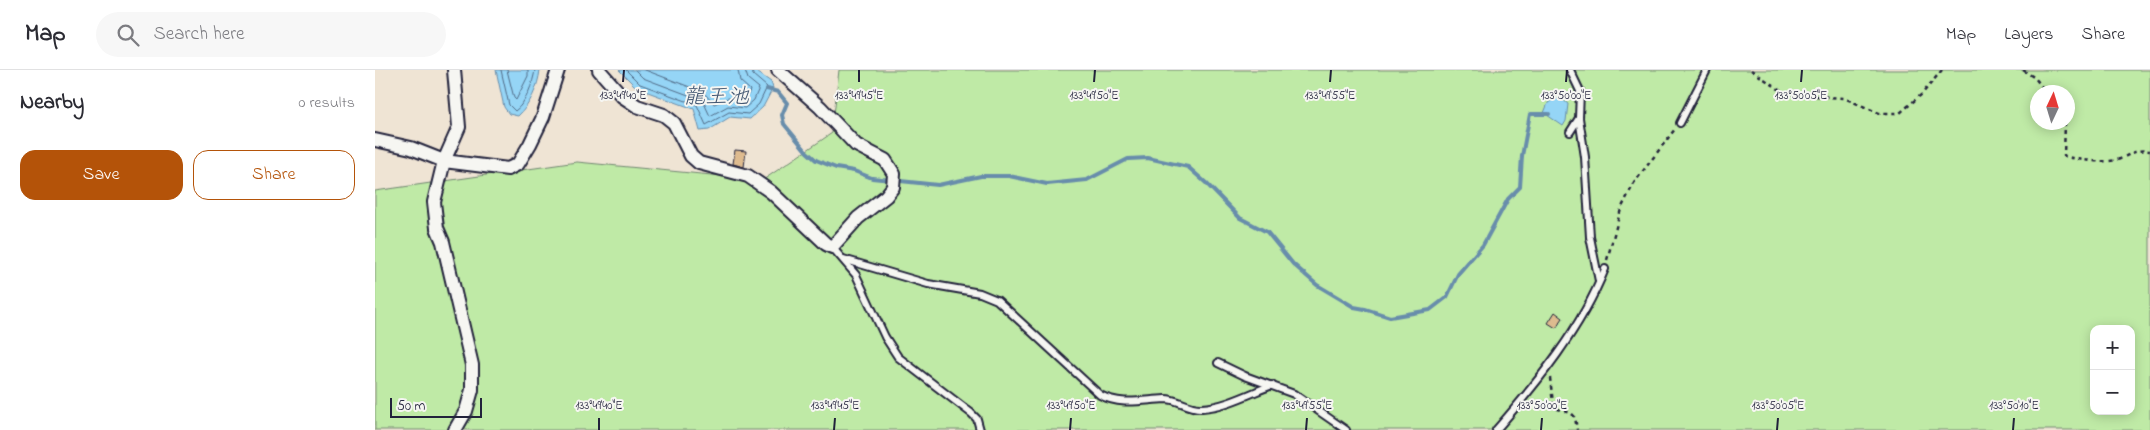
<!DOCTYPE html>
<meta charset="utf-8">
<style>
:root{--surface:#fff;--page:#f7f7f7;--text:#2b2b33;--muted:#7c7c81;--line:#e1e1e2;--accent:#b45309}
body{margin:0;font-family:"Indie Flower","Klee One",sans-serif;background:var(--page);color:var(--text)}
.controls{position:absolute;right:15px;bottom:15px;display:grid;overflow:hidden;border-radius:10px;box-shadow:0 2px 12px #0003}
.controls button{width:45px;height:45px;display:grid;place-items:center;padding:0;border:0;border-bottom:1px solid var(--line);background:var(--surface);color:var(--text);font:25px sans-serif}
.compass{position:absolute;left:1655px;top:15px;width:45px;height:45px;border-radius:50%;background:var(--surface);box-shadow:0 2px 12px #0003;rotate:4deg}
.scale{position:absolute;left:15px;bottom:12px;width:92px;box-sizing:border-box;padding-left:5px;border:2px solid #22223b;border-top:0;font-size:14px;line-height:18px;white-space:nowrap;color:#22223b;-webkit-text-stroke:4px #f6f6f2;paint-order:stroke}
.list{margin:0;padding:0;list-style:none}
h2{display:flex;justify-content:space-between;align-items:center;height:65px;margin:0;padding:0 20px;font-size:21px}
h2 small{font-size:16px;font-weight:400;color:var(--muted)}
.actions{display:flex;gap:10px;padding:15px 20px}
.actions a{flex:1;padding:11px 0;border:1px solid var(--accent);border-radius:15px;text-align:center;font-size:18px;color:var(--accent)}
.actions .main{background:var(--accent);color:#fff}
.icon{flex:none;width:28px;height:28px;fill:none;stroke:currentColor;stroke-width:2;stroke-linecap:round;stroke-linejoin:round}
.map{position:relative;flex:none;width:1775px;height:360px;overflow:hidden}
header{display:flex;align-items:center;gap:30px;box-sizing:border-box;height:70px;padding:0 25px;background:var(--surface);border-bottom:1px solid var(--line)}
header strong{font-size:24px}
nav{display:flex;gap:28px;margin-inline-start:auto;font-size:18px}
.search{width:350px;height:45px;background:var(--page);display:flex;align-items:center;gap:12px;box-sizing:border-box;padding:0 18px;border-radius:28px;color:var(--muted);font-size:19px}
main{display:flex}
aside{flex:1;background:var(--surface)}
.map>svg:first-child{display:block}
</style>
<header>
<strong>Map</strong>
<div class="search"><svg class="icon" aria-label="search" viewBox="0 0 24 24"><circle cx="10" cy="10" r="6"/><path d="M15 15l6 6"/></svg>Search here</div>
<nav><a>Map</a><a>Layers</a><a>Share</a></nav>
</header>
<main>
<aside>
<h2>Nearby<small>0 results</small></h2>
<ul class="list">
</ul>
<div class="actions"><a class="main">Save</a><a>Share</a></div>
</aside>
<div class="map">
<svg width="1775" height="360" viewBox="0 0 1775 360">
<rect width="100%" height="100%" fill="#efe4d4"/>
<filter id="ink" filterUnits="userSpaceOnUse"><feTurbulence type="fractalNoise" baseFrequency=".02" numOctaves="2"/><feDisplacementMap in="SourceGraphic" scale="10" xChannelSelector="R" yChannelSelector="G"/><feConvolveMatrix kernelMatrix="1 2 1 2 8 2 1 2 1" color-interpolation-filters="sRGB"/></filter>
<g filter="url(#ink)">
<path fill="#bfeaa6" stroke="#708670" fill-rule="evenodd" d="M464,0H1775V360H0V121L202,92L388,110L457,63ZM1662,22H1692V52H1662ZM1719,259H1756V341H1719Z"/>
<g fill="#95d5f6" stroke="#678dab">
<path d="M121,0H165C163,17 155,35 143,46L134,44L129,37Z"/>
<polygon points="244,0 379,0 396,12 398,18 388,37 375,49 355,47 334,60 325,61 319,39 262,18"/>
<polygon points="1180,28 1188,30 1193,34 1191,51 1188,56 1169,43 1173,33"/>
</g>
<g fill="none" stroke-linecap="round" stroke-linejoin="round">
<g stroke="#506a86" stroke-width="1">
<path d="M126,0L134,35L140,41C151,33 158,13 160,0"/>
<polyline points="132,0 139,28 141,30 153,6 153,0"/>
<polyline points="251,0 265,14 322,35 331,55 354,42 373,44 384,34 392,17 378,5 377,0"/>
<polyline points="260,0 268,8 324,29 329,33 335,46 353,36 370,38 379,30 384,18 373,9 370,0"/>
<polyline points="270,0 328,22 339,34 353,28 367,30 373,25 375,20 365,11 363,0"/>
</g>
<polyline stroke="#678dab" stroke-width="4" points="392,19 403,22 412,33 407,45 409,54 432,82 441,90 461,98 479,101 497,108 563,115 606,106 634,106 672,114 712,110 753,89 773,88 813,97 831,113 865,148 892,162 918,194 942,215 979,237 990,239 1015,247 1055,240 1072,227 1083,204 1108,175 1133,129 1145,117 1147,86 1155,44 1174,44"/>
</g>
<g fill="#debb8f" stroke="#22223b">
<polygon points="360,80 371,81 369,97 358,94"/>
<polygon points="1180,242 1188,248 1181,258 1173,253"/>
</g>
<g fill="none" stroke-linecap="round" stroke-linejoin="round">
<g stroke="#22223b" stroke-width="10">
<g id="lane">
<polyline points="1195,0 1205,21 1204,48 1210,87 1215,167 1224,211"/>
<polyline points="1305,53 1332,0"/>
<polyline points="1195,62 1204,48"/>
<polyline points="457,177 481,205 510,267 523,287 596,343 602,349 605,360"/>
<path d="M468,189L553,214L605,223L622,230L725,325C746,336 768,330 790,329C804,329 813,339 827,338C850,337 876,323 897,315"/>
<polyline points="843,293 870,306 919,324 971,360"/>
<path d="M1121,360C1163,312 1206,259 1230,199"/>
</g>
</g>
<g stroke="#22223b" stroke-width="16">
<g id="street">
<polyline points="79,0 84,57 69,91 59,132 62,158 68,172 97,295 97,320 91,341 80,360"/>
<polyline points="224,0 247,26 262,36 289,45 299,53 316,86 324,93 373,106 396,122 451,174 457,177 483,148 511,126 518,117 519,104 510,90 481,75 445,37 403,0"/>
<polyline points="0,70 36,78 69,91 133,99 143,94 155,74 168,47 183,0"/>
</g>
</g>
<g stroke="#22223b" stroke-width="2.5" stroke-dasharray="4 4" stroke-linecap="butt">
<polyline points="1376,0 1411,24 1469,28 1504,43 1525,43 1547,24 1567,0"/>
<polyline points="1648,0 1660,8 1671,22"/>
<path d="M1690,52L1689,86C1704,90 1729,94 1745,89C1757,84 1760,79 1775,81"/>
<polyline points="1232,190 1246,139 1259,113 1300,59"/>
<polyline points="1175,308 1178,333 1183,339 1196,343 1200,347 1202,360"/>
</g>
<use href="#lane" stroke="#f6f6f2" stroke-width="6"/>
<use href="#street" stroke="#f6f6f2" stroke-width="12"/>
</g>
</g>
<path fill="none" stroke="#22223b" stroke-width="2" d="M248,12L249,0M484,12V0M719,12L720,0M955,12L956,0M1191,12L1192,0M1426,12L1427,0M224,360V348M459,360L460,348M695,360L696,348M931,360L932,348M1166,360L1167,348M1402,360L1403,348M1638,360L1639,348"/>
<g text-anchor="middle" stroke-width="4" stroke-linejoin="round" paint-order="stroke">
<g font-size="22" font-style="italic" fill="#445873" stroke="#f6f6f2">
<text x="341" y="33">龍王池</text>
</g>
</g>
<g font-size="12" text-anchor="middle" fill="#22223b" stroke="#f6f6f2" stroke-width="4" stroke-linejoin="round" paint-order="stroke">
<text x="248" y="29">133°49'40"E</text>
<text x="484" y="29">133°49'45"E</text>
<text x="719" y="29">133°49'50"E</text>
<text x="955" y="29">133°49'55"E</text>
<text x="1191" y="29">133°50'00"E</text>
<text x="1426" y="29">133°50'05"E</text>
<text x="224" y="339">133°49'40"E</text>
<text x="460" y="339">133°49'45"E</text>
<text x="696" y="339">133°49'50"E</text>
<text x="932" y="339">133°49'55"E</text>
<text x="1167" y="339">133°50'00"E</text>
<text x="1403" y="339">133°50'05"E</text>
<text x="1639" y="339">133°50'10"E</text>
</g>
</svg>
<div class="controls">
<button>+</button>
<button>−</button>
</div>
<svg class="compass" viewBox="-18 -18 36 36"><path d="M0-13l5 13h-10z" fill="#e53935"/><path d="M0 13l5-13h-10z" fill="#7c7c81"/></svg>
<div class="scale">50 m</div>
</div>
</main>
